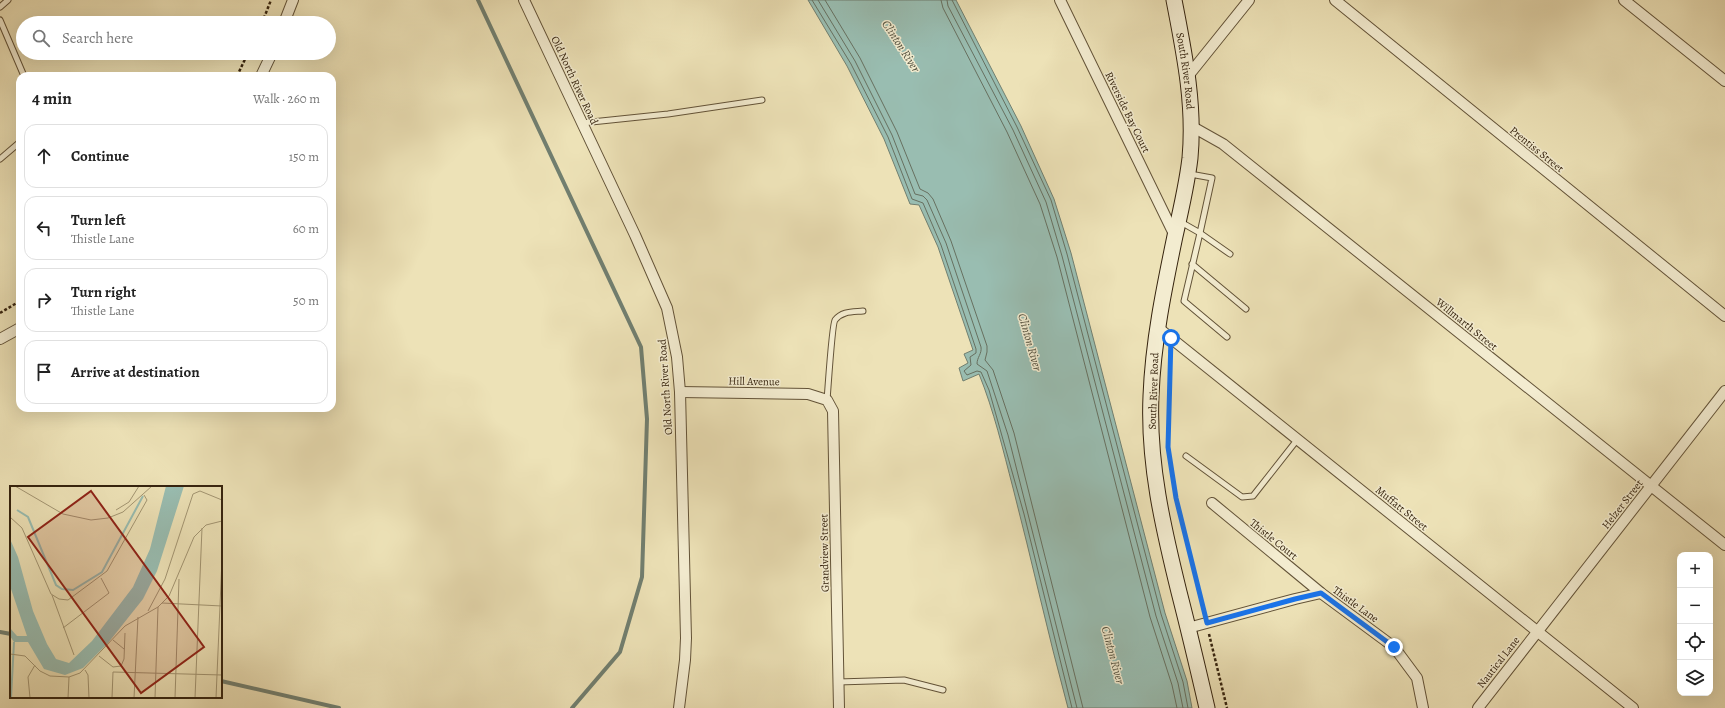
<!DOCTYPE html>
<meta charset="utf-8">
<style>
:root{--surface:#fff;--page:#f6f6f6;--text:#222;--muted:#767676;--line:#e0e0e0}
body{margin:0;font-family:Alegreya,serif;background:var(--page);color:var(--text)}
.controls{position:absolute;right:12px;bottom:12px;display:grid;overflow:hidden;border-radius:8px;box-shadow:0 4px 16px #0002}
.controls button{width:36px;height:36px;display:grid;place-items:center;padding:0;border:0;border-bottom:1px solid var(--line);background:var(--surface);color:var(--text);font:20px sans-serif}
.stop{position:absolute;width:12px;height:12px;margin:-9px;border:3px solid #1a73e8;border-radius:50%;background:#fff}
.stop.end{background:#1a73e8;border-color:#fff;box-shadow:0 1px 4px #0008}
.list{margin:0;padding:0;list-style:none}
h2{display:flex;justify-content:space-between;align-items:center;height:52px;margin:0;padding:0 16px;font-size:17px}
h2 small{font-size:13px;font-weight:400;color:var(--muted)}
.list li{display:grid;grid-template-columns:26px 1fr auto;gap:12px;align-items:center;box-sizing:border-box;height:64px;margin:0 8px 8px;padding:0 8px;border:1px solid var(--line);border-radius:12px}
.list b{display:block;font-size:15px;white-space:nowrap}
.list p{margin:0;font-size:13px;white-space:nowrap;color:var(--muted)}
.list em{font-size:13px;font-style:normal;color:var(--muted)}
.icon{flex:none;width:22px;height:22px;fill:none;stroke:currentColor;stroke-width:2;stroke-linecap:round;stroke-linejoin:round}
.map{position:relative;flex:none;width:1725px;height:708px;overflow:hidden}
.search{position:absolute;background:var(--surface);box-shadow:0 4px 16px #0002;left:16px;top:16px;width:320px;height:44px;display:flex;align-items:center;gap:10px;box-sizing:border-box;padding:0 14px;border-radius:22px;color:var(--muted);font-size:15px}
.panel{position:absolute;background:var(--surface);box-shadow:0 4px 16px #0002;left:16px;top:72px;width:320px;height:340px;border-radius:12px}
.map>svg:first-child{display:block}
</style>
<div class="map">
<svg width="1725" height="708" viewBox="0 0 1725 708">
<rect width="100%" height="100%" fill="#ede2b7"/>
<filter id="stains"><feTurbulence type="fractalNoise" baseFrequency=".005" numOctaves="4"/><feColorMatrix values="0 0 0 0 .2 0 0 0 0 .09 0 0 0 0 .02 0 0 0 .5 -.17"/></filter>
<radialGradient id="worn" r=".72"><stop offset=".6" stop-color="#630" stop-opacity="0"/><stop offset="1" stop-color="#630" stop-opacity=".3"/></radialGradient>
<path fill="#99bdb1" stroke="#717f70" d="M808,0H956L1021,126L1054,199L1071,253L1165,613L1187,681L1192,708H1068C1048,635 1032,561 1013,488C1003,450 994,411 979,374L963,381L959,368L968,363L964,354L973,350L938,247L919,205L910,204L884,139L847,66Z"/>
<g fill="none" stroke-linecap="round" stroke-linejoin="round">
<g stroke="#677060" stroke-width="1">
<polyline points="812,0 851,64 888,137 912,199 923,203 941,245 976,349 976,353 970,357 971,365 964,371 967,375 977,371 981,372 989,390 1024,514 1072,708"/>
<path d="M818,0L855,61L892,135L915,194L923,196L927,200L946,243L981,347C982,354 977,357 977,364L987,371L1008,435L1077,708"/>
<polyline points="825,0 860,58 897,132 920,189 928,193 933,199 951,241 987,346 987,352 985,360 993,370 1014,433 1083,708"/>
<polyline points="941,0 943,8 1007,132 1040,204 1057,257 1150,617 1172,685 1177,708"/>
<polyline points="947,0 948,6 1013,130 1046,202 1062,256 1156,616 1178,683 1183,708"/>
<polyline points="952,0 1017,127 1051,200 1067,254 1161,614 1183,682 1188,708"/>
</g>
<g stroke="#717f70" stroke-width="4">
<polyline points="478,0 641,347 647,419 642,577 620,652 572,708"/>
<polyline points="0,632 11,634"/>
<polyline points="221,681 339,708"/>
</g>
<g stroke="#635338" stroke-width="7">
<g id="lane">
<polyline points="0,7 8,0"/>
<polyline points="0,20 24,76"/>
<polyline points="582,123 668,114 762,100"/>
<polyline points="0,159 20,142"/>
<polyline points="1179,221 1200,233 1212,178 1190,174"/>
<polyline points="1192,264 1246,309"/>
<polyline points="1227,337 1184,301 1200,233 1230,254"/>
<path d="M827,400C828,389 832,324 835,320C842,311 852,312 863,311"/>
<polyline points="1186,456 1242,497 1253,496 1297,440"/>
<polyline points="838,682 904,680 943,690"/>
</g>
</g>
<g stroke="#635338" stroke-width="12">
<g id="street">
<polyline points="524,0 635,235 667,308 677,357 680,392 686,638 685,660 679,708"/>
<polyline points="1060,0 1175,236"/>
<polyline points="1335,0 1725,316"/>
<polyline points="1624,0 1725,81"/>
<polyline points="284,23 293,0"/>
<polyline points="261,76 272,53"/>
<polyline points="1188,76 1249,0"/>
<polyline points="1191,126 1223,144 1725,545"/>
<polyline points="1157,327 1633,708"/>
<polyline points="0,339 20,328"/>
<polyline points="680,392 808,394 827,400 833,411 839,708"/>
<polyline points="1212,503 1321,593 1394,647 1417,678 1423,708"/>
<polyline points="1188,628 1295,599 1321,593"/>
<polyline points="1478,708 1725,391"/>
</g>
</g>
<g stroke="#35230e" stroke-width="17">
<g id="secondary">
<path id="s1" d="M1174,0C1184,52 1195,104 1190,158C1187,184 1181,210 1175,236C1164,289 1153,342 1151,396C1148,463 1163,527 1179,592C1189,631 1198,669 1207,708"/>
</g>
</g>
<g stroke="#35230e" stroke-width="2.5" stroke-dasharray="3 2" stroke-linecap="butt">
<polyline points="262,23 271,0"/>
<polyline points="237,76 248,53"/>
<polyline points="0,313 20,301"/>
<polyline points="1170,350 1168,447 1176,498 1204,613"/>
<polyline points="1209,634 1227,708"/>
</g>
<use href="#lane" stroke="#f3ecd0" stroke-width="5"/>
<use href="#street" stroke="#f3ecd0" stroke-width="10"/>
<use href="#secondary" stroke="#f3ecd0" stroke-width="15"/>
</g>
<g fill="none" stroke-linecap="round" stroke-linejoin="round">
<polyline stroke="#1a73e8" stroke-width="5" points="1171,338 1168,447 1176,498 1207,623 1295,599 1321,593 1394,647"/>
</g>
<g text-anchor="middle" stroke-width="3" stroke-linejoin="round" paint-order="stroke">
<g font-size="11" fill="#35230e" stroke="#f3ecd0">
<text dy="4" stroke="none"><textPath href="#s1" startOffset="72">South River Road</textPath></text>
<text transform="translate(575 80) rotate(65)" y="4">Old North River Road</text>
<text transform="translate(1128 112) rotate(64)" y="4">Riverside Bay Court</text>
<text transform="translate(1537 149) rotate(39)" y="4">Prentiss Street</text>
<text transform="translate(1467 324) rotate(39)" y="4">Willmarth Street</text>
<text transform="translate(754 381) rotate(1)" y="4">Hill Avenue</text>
<text transform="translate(665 387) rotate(-94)" y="4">Old North River Road</text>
<text transform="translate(1153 391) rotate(-88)" y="4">South River Road</text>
<text transform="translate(1622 504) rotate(-52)" y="4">Helzer Street</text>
<text transform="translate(1402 508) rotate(39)" y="4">Muffatt Street</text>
<text transform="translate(1274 539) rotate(39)" y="4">Thistle Court</text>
<text transform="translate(824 553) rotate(-91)" y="4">Grandview Street</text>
<text transform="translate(1356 604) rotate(36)" y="4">Thistle Lane</text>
<text transform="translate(1498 662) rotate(-52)" y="4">Nautical Lane</text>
</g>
<g font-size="12" font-style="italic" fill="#53513f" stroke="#f3ecd0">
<text transform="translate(901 46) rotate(57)" y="4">Clinton River</text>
<text transform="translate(1030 342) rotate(74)" y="4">Clinton River</text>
<text transform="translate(1113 655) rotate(75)" y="4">Clinton River</text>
</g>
</g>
<g transform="translate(10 486)">
<rect width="212" height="212" fill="#ede2b7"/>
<path d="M156,0H174L147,85L133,113L98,157L73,182L55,189L34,183L18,156H4L0,150V142L7,150H17L0,100V53L8,71L23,125L37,158L46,173L59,177L82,155L123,101L140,63Z" fill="#99bdb1"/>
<path fill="none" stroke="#99bdb1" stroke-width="2" d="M7,24L18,31L46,99L52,103L63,104L92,86L133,10M1,212L4,156"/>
<path fill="none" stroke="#a39673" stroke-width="1" d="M5,0L53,28L81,34L98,32L113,26L142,0M106,24L119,16L129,0M0,31L12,42L41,108L49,113L58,114L97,85L137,14L134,9M42,109L64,169M152,117L212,120M138,125L155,93L183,8L190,5L212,14M53,142L99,107L91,92M103,154L114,163M0,168L15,170L30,185L40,190L59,191L70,187L115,140L148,121L159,110L184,51L196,39L212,35M89,170L103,181L111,180L114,173L115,147M75,184L78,189L79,212M20,212L18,191L25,179M58,212L59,191M102,212L103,186L212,189M124,212L128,131M145,212L148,121M165,212L169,93M185,212L192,42M206,212L212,73"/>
<path fill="#8f2418" fill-opacity="0.15" stroke="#8f2418" stroke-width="2" d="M81,5L194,161L131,207L18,51Z"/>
<rect width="212" height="212" fill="none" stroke="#35230e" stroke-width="2"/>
</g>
<rect width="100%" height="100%" filter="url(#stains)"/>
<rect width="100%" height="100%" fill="url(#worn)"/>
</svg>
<div class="controls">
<button>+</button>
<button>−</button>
<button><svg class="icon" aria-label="locate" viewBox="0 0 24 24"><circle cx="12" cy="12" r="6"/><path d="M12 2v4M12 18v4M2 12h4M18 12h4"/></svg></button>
<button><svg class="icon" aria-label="layers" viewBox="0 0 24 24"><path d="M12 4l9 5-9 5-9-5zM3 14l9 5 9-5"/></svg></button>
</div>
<div class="stop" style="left:1171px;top:338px"></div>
<div class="stop end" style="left:1394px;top:647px"></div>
<div class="search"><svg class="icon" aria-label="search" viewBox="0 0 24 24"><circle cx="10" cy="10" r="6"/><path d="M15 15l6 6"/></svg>Search here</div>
<section class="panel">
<h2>4 min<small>Walk · 260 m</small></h2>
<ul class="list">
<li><svg class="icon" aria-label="ahead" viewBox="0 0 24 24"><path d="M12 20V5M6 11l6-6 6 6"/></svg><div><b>Continue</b></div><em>150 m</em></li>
<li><svg class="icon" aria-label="left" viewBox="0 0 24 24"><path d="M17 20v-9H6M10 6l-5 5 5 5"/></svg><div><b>Turn left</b><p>Thistle Lane</p></div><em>60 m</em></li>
<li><svg class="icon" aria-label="right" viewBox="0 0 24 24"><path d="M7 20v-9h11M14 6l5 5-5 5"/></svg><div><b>Turn right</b><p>Thistle Lane</p></div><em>50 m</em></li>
<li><svg class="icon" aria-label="arrive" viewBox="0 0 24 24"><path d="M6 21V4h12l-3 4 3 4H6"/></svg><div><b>Arrive at destination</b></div></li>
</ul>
</section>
</div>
